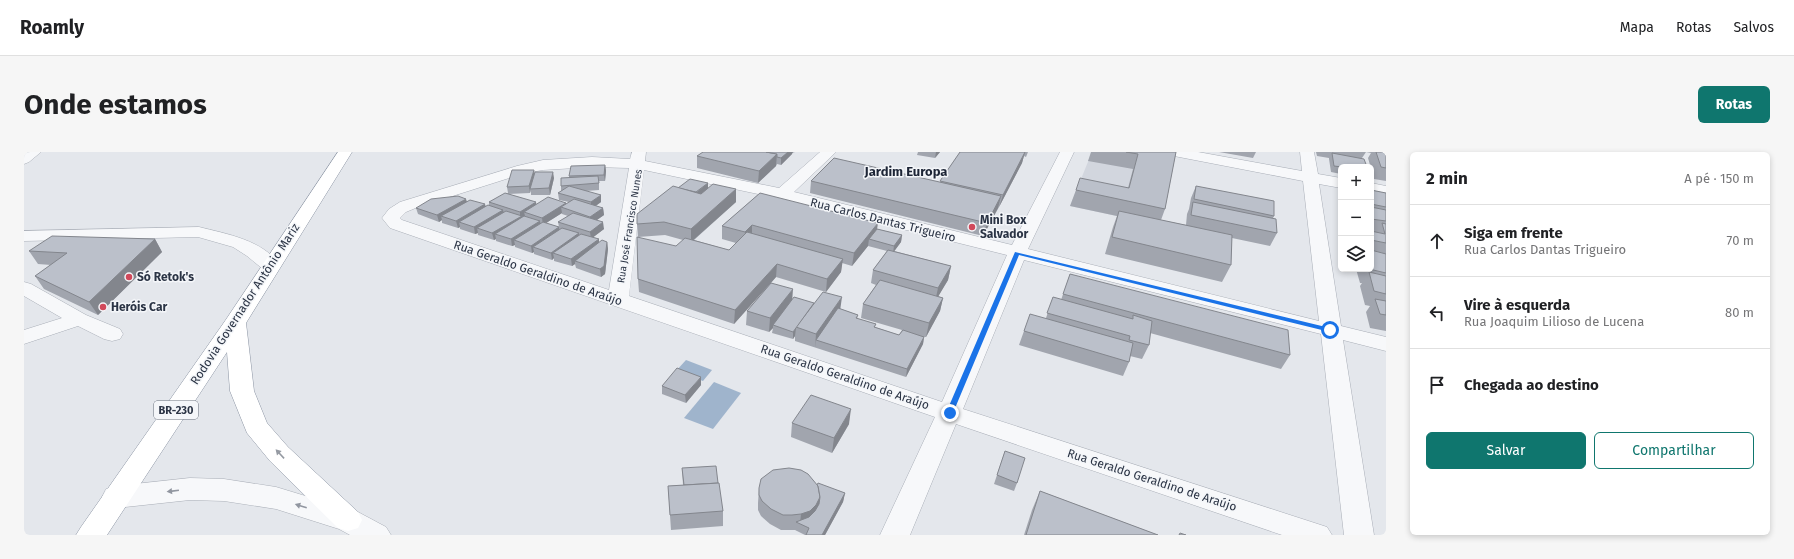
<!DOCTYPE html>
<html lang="pt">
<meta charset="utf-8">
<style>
:root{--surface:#fff;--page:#f6f6f6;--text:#202124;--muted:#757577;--line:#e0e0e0;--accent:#0f766e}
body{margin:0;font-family:"Fira Sans",sans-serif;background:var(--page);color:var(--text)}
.controls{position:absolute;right:12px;top:12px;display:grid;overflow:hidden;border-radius:6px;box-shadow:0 2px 6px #0003}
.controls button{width:36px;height:36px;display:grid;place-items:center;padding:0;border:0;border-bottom:1px solid var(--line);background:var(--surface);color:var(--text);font:20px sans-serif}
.stop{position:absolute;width:12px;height:12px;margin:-9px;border:3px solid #1a73e8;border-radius:50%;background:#fff}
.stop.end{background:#1a73e8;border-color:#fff;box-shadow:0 1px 4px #0008}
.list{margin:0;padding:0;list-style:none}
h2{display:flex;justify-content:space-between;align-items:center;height:52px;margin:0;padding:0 16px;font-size:17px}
h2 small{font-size:13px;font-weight:400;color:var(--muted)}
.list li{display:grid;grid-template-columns:26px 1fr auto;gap:12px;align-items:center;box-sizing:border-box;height:72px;padding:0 16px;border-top:1px solid var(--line)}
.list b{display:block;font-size:15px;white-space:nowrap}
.list p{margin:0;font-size:13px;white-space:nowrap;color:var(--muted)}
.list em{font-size:13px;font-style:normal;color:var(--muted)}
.actions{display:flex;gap:8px;padding:12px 16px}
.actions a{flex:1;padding:9px 0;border:1px solid var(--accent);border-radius:6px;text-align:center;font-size:14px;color:var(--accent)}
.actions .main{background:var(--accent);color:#fff}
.icon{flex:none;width:22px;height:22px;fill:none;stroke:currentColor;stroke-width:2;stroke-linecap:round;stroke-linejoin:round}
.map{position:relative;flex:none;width:1362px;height:383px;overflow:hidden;border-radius:6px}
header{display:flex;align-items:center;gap:24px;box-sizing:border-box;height:56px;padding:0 20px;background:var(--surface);border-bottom:1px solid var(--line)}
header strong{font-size:19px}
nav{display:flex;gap:22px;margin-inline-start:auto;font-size:14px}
.intro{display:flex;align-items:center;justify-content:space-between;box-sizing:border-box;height:96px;padding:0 24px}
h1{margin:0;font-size:28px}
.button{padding:10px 18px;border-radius:6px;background:var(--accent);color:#fff;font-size:14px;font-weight:700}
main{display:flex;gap:24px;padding:0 24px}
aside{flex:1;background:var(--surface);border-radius:6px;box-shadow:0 2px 6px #0003}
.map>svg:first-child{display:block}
</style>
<header>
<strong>Roamly</strong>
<nav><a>Mapa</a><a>Rotas</a><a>Salvos</a></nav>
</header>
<div class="intro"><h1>Onde estamos</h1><a class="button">Rotas</a></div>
<main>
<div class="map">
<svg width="1362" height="383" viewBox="0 0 1362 383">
<rect width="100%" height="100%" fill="#e4e7ec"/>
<polygon fill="#d2d6de" points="1068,0 1146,13 1134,73 1046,54"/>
<g fill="#9fb4cc">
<polygon points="662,208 688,218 679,229 652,219"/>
<polygon points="690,230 717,241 689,277 660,266"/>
</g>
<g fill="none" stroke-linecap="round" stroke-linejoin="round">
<g stroke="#a9aeb7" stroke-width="1">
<g id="minor">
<polygon points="0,0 17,0 5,10 0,12"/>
<path d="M608,0H622L621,9L755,36L796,0H812L770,40L988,93L1036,0H1050L1004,97L1295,169L1279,29L1150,4L1145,3L1143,0H1174L1278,19L1276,0H1290L1294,22L1317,26V36L1295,32L1317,174L1362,185V199L1319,188L1350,383H1320L1297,182L1000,108L939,257L1303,375L1308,383H1258L932,272L886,383H856L911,265L366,76L358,66L365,57L376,50L493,14L519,8L568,5L606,7ZM568,15L605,16L585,138L378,68L376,66L382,60L394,55L501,21L519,18ZM620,18L758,47L983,103L918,250L605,144Z"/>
<polygon points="1347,31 1362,34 1362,44 1347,41"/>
<path d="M175,75C203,82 239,88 257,114L254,118L247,120L240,118L223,104L209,95L174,85L0,89V79Z"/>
<polygon points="0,130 7,132 62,163 96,177 99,182 96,187 88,189 80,187 54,174 0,192 0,178 38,166 0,144"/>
<polygon points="166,326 200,327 252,335 334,360 362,375 367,383 326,383 315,377 252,357 200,349 166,348 92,356 82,353 78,345 82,337 92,334"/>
</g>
</g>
<g stroke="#8b94a3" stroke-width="1">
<polygon id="highway" points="314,0 328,0 222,171 230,239 243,271 264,295 334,360 338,368 334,376 324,379 314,376 246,309 223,281 206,239 203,200 83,383 52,383 57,375 201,169"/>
</g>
<use href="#minor" fill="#f7f8fa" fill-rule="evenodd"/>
<use href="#highway" fill="#fff" fill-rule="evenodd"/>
</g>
<g fill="#a1a5ae" fill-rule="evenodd">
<polygon points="679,0 771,0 768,1 768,2 757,13 753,12 752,14 734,31 673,16 673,4"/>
<polygon points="894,0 916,0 911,6 893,3"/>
<polygon points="936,0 1004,0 1002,5 1000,4 998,11 975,55 959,84 786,41 787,29 916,30"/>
<polygon points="1067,0 1152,0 1141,57 1137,68 1162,73 1163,62 1165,57 1167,46 1172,34 1250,64 1249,66 1253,81 1246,94 1208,86 1207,113 1198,130 1081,102 1089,75 1093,64 1046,54 1052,38 1104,36 1109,17 1064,9"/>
<polygon points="1195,0 1232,0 1229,6"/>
<polygon points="1292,0 1342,0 1338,6 1317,15 1317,22 1307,20 1305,7 1305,6 1293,4"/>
<polygon points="1342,0 1362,0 1362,29 1350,27 1344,6 1347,1"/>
<path d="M581,13L582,19L581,29H575V38L562,39L577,50L572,54L579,56L580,63L573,68L580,77L569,85L575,87V91L583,90L584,97L581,122L577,125L552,116L551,112L548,114L530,109V106L528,108L510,102V100L508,101L491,95V93L488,94L472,89V87L470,88L454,83V81L451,82L436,77V75L434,76L418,71V68L415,70L394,62L392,56L443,49L462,54L465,53V50L484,41L483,35L510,22L530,26L526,43H507V39L506,41L484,42L512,52L542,51V52L545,50L535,48L534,41L537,39V34L545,26V24ZM538,61V62L544,64L534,70L535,75L522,71Z"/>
<path d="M684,31V36L712,37V50L670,88L705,98L712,91L698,87V74L736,41L853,77L878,83L877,90L870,99L927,114L924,128L914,144L919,146L916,159L902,185H900L899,192L882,225L771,189V184L769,187L748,181L749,176L745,180L722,173L723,159L745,132L710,172L615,140L614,127L659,88L641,83L614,85L613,72L654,36ZM844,94L863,99L849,118L847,131L852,133L839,152L837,166L878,178L875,183L851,175L852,172L833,167L834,163L817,157L790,151L768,148L747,131L752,125L802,140L817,120L818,111L828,114Z"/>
<polygon points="1347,38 1362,41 1362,179 1346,176 1342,160 1346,154 1341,153 1336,134 1338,131 1336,131 1332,117 1347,117"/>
<polygon points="1317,41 1317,56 1314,46"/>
<polygon points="131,87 138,100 74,163 20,137 11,124 27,113 14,112 5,99"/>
<polygon points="1046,122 1266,203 1257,217 1126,181 1125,193 1118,207 1106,204 1105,210 1099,224 995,193 1000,179 1022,166 1029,145 1037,148"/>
<polygon points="677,233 662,251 638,242 638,234"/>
<polygon points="768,271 825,272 808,301 767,285"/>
<polygon points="981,299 993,331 990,339 970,332"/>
<polygon points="658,316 694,331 699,359 699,374 647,378 644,334 659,333"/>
<polygon points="793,333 821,341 819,350 801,383 781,383 771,378 757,378 746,372 737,364 734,358 734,351 735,336"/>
<polygon points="1016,339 1134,383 1000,383 1008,358"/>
</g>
<g fill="#83868d">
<polygon points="764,0 769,0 768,2 757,13 757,6"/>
<polygon points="912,0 916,0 911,6"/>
<polygon points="1001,0 998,11 975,55 979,43"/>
<polygon points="753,2 752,14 734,31 735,19"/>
<polygon points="581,13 582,19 581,29 580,23"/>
<polygon points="510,18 511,24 506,37 506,41 505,34"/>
<polygon points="529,20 530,26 526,43 525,36"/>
<polygon points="684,31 684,38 667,51 667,45"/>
<polygon points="712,37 712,50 667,90 667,77"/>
<polygon points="577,43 577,50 567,57 567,50"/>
<polygon points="977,44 974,56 959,84 963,71"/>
<polygon points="442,47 444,53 417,64 418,68 415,70 413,63"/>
<polygon points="512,50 513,57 500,60 501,64 471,82 472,87 470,88 468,81 496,64 496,60"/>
<polygon points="542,51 543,57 537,55 538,61 519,73 518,66"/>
<polygon points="461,52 463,59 435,70 436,75 434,76 432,69"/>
<polygon points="579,56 580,63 567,72 566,65"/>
<polygon points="479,58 481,65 453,76 454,81 451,82 450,75"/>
<polygon points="516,69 517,76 490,88 491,93 488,94 487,87"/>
<polygon points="579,70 580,77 567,87 566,80"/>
<polygon points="854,71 852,84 845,87 844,94 828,114 830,101"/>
<polygon points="728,73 728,86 720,93 721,80"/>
<polygon points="535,75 536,82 509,95 510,100 508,101 507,94"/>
<polygon points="555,81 555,88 529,101 530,106 528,108 527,101"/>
<polygon points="878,83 877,90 869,101 870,94"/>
<polygon points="131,87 138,100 74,163 65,150"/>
<polygon points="575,87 575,94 551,109 551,112 548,114 547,107"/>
<polygon points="583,90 584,97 581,122 577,125 576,117"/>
<polygon points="819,107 817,120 802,140 803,127"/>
<polygon points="753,112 752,125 710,172 711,158"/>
<polygon points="927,114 924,128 911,150 914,136"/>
<polygon points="769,137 768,151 749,173 749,176 745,180 746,166"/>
<polygon points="818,145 816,159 792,188 791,196 792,182"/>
<polygon points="919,146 916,159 902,185 905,171"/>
<polygon points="772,176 771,184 769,187 769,180"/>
<polygon points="900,185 899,192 882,225 883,217"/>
<polygon points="677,225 677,233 662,251 661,243"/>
<polygon points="827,257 825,272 808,301 810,286"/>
<polygon points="821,341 819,350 801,383 798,383"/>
<polygon points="796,345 794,360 776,372 777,362"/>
</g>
<g fill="#bbc0ca" stroke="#83868d">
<polygon points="679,0 742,0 753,2 735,19 673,4"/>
<polygon points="742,0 764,0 757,6 753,5 753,2"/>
<polygon points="936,0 1001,0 979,43 916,29"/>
<polygon points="1102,0 1152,0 1141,57 1052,38 1056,26 1105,36 1114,2"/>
<polygon points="1352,0 1362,0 1362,16 1357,15"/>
<polygon points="1308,1 1340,7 1343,15 1318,15 1310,14"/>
<polygon points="810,6 977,44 963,71 787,29"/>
<polygon points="581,13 580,23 545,24 547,14"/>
<polygon points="488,18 510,18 505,34 483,35"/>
<polygon points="511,20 529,20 525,36 506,37"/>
<polygon points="574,24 575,31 537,34 537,26"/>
<polygon points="666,27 684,31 672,40 654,36"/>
<polygon points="689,32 712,37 667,77 640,70 613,72 613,62 649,34 677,42"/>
<polygon points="545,34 577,43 567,50 534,41"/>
<polygon points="1172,34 1250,49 1250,64 1170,47"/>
<polygon points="1347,38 1362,41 1362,55 1347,52"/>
<polygon points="481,41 512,50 496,60 465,50"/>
<polygon points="736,41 854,71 830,101 728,73 721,80 698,74"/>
<polygon points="434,44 442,47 413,63 392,56 407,47"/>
<polygon points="524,45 542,51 518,66 500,60"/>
<polygon points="550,47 579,56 566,65 537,55"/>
<polygon points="446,48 461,52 432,69 417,64"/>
<polygon points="1169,50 1252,67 1253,81 1167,63"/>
<polygon points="464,53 479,58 450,75 435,70"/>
<polygon points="1347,55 1362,58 1362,69 1347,67"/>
<polygon points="482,59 498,64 468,81 453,76"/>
<polygon points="1095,59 1208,83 1207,113 1088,85"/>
<polygon points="549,61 579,70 566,80 534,70"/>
<polygon points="500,64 516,69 487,87 471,82"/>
<polygon points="519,70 535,75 507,94 490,88"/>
<polygon points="1358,71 1362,72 1362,91 1347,88 1347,79 1361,82"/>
<polygon points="538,76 555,81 527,101 509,95"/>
<polygon points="853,77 878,83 870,94 845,87"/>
<polygon points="723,80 819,107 803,127 753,112 711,158 614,127 613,85 652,94 661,86 705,98"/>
<polygon points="557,82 575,87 547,107 529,101"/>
<polygon points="28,84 131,87 65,150 11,124 43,101 5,99"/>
<polygon points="578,88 583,90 580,114 576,117 551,109"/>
<polygon points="864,98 927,114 914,136 849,118"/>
<polygon points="1347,98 1362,102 1362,121 1345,117 1347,117"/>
<polygon points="1345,120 1362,124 1362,142 1350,139"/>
<polygon points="1046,122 1264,178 1266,203 1039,142"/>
<polygon points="856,128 919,146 905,171 839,152"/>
<polygon points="747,131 769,137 746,166 723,159"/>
<polygon points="799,140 818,145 792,182 772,175"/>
<polygon points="770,145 790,151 769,180 749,173"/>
<polygon points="1029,145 1109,167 1109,163 1128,169 1125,193 1105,188 1106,184 1023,161"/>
<polygon points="1351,147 1362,149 1362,163 1356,162"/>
<polygon points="814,156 834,163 832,166 852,172 850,175 875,183 879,178 900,185 883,217 792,188"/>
<polygon points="1006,162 1109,191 1105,210 1000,179"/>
<polygon points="653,216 677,225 661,243 638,234"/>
<polygon points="787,243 827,257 810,286 768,271"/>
<polygon points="981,299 1001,306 993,331 973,323"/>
<polygon points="692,314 694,331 660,333 658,316"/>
<polygon points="765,316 777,318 784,322 794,334 796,345 792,353 786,359 777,362 768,363 759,363 747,357 738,349 735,343 735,336 737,327 749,318"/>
<polygon points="695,331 699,359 646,363 644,334"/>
<polygon points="794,331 821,341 798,383 782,383 785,376 772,370 785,365 791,359 795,352 796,345 794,334 793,333"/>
<polygon points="1016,339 1134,383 1002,383"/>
<polygon points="1156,381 1162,383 1155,383"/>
</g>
<defs><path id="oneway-solid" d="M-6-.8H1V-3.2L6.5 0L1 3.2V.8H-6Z"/></defs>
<use fill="#959aa2" href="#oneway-solid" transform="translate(256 302) rotate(-133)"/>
<g fill="#9196a0">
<use href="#oneway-solid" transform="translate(149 339) rotate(173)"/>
<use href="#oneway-solid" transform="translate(277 354) rotate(-163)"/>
</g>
<polygon fill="#1a73e8" points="991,100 1306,176 1309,178 1306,180 995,103 929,261 926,264 923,263 922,261"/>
<g fill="#d1495b" stroke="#f4f6f9" stroke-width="1.5">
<circle cx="948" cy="75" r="4"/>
<circle cx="105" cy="125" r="4"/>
<circle cx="79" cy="155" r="4"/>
</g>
<g text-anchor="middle" stroke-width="3" stroke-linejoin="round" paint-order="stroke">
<g font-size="10" fill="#2b3445" stroke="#f4f6f9">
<text transform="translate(605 74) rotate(-81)" y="4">Rua José Francisco Nunes</text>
</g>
<rect fill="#f4f6f9" stroke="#676e7b" stroke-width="1" x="130" y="249" width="44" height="18" rx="3"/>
<g font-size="11" font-weight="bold" fill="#2b3445">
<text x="152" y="262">BR-230</text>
</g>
<g font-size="12" fill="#2b3445" stroke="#f4f6f9">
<text transform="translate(859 68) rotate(14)" y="4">Rua Carlos Dantas Trigueiro</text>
<text transform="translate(514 121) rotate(19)" y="4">Rua Geraldo Geraldino de Araújo</text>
<text transform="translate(221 152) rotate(-57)" y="4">Rodovia Governador Antônio Mariz</text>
<text transform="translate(821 225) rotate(19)" y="4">Rua Geraldo Geraldino de Araújo</text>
<text transform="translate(1128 328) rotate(18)" y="4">Rua Geraldo Geraldino de Araújo</text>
</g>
<g font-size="12" font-weight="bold" fill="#2b3445" stroke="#f4f6f9" text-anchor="start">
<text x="956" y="72">Mini Box<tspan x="956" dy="14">Salvador</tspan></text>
<text x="113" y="129">Só Retok's</text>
<text x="87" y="159">Heróis Car</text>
</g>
<g font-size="13" font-weight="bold" fill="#1d2536" stroke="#f4f6f9">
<text x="882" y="24">Jardim Europa</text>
</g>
</g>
</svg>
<div class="controls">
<button>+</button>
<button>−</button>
<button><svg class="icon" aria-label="layers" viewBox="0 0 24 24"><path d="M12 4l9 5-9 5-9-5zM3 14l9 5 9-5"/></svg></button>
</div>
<div class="stop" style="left:1306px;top:178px"></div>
<div class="stop end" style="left:926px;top:261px"></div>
</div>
<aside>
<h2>2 min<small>A pé · 150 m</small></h2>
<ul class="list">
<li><svg class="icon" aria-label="ahead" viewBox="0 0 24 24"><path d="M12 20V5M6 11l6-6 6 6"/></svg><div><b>Siga em frente</b><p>Rua Carlos Dantas Trigueiro</p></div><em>70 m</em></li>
<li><svg class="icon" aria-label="left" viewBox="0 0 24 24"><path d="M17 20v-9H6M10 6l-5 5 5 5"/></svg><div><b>Vire à esquerda</b><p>Rua Joaquim Lilioso de Lucena</p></div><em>80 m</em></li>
<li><svg class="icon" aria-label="arrive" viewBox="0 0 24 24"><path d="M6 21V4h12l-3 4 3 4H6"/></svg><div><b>Chegada ao destino</b></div></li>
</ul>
<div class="actions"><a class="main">Salvar</a><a>Compartilhar</a></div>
</aside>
</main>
